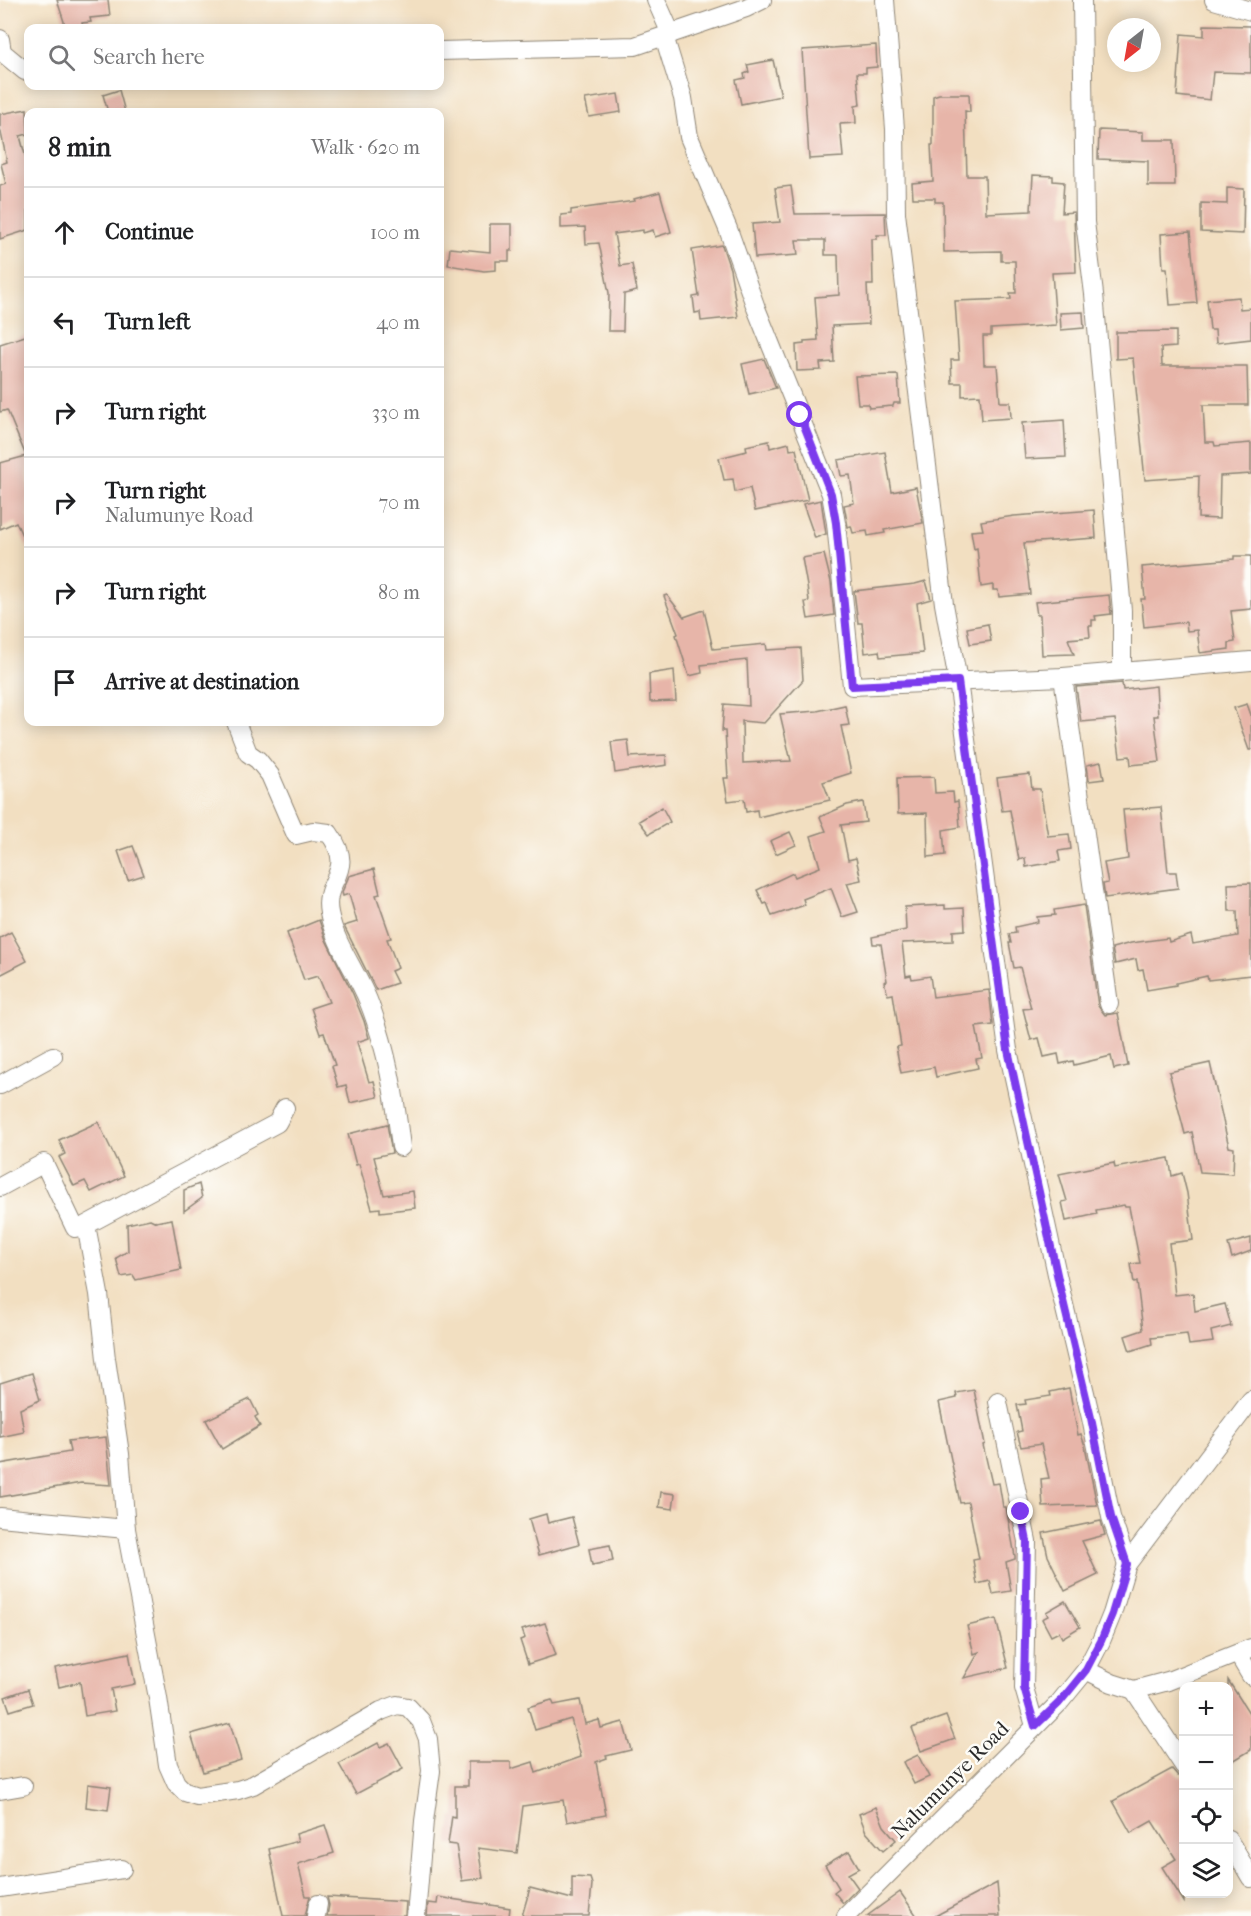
<!DOCTYPE html>
<meta charset="utf-8">
<style>
:root{--surface:#fff;--page:#f6f6f6;--text:#202124;--muted:#757577;--line:#e0e0e0}
body{margin:0;font-family:"IM FELL French Canon",serif;background:var(--page);color:var(--text)}
.controls{position:absolute;right:18px;bottom:18px;display:grid;overflow:hidden;border-radius:12px;box-shadow:0 3px 15px #0003}
.controls button{width:54px;height:54px;display:grid;place-items:center;padding:0;border:0;border-bottom:2px solid var(--line);background:var(--surface);color:var(--text);font:30px sans-serif}
.compass{position:absolute;left:1107px;top:18px;width:54px;height:54px;border-radius:50%;background:var(--surface);box-shadow:0 3px 15px #0003;rotate:211deg}
.stop{position:absolute;width:18px;height:18px;margin:-14px;border:4px solid #7c3aed;border-radius:50%;background:#fff}
.stop.end{background:#7c3aed;border-color:#fff;box-shadow:0 2px 6px #0008}
.list{margin:0;padding:0;list-style:none}
h2{display:flex;justify-content:space-between;align-items:center;height:78px;margin:0;padding:0 24px;font-size:26px}
h2 small{font-size:20px;font-weight:400;color:var(--muted)}
.list li{display:grid;grid-template-columns:39px 1fr auto;gap:18px;align-items:center;box-sizing:border-box;height:90px;padding:0 24px;border-top:2px solid var(--line)}
.list b{display:block;font-size:22px;white-space:nowrap}
.list p{margin:0;font-size:20px;white-space:nowrap;color:var(--muted)}
.list em{font-size:20px;font-style:normal;color:var(--muted)}
.icon{flex:none;width:33px;height:33px;fill:none;stroke:currentColor;stroke-width:2;stroke-linecap:round;stroke-linejoin:round}
.map{position:relative;flex:none;width:1251px;height:1916px;overflow:hidden}
.search{position:absolute;background:var(--surface);box-shadow:0 3px 15px #0003;left:24px;top:24px;width:420px;height:66px;display:flex;align-items:center;gap:15px;box-sizing:border-box;padding:0 21px;border-radius:12px;color:var(--muted);font-size:22px}
.panel{position:absolute;background:var(--surface);box-shadow:0 3px 15px #0003;left:24px;top:108px;width:420px;height:618px;border-radius:12px}
.map>svg:first-child{display:block}
</style>
<div class="map">
<svg width="1251" height="1916" viewBox="0 0 1251 1916">
<rect width="100%" height="100%" fill="#fdfcf7"/>
<filter id="ink" filterUnits="userSpaceOnUse"><feTurbulence type="fractalNoise" baseFrequency=".0167" numOctaves="2"/><feDisplacementMap in="SourceGraphic" scale="12" xChannelSelector="R" yChannelSelector="G"/><feConvolveMatrix kernelMatrix="1 2 1 2 8 2 1 2 1" color-interpolation-filters="sRGB"/></filter>
<filter id="wash" filterUnits="userSpaceOnUse"><feTurbulence type="fractalNoise" baseFrequency=".008" numOctaves="4" result="noise"/><feDisplacementMap in="SourceGraphic" scale="24" xChannelSelector="R" yChannelSelector="G"/><feGaussianBlur stdDeviation="1.35" result="paint"/><feColorMatrix in="noise" values="0 0 0 0 0 0 0 0 0 0 0 0 0 0 0 0 0 1.4 0 .05"/><feComposite in="paint" operator="in"/></filter>
<g filter="url(#wash)">
<rect width="100%" height="100%" fill="#f2dfc1"/>
<g id="blocks">
<g fill="#e7b5a9">
<polygon points="57,0 108,0 110,16 90,18 91,22 82,23 83,28 66,28"/>
<polygon points="1204,25 1251,26 1251,73 1213,72 1210,100 1177,96 1181,34 1204,36"/>
<polygon points="876,45 877,67 866,68 866,73 857,73 860,105 855,106 856,123 840,124 843,157 809,159 802,50"/>
<polygon points="773,60 781,96 741,104 736,80 745,78 744,74 749,72 747,65"/>
<polygon points="119,90 125,112 108,112 103,95"/>
<polygon points="618,94 621,112 589,117 585,99"/>
<polygon points="939,94 969,94 970,112 965,111 967,176 985,176 986,213 1031,211 1033,175 1053,176 1053,181 1064,182 1062,213 1074,212 1076,272 1052,273 1056,325 991,329 991,336 983,336 984,365 997,365 1000,402 1010,402 1011,418 982,420 980,395 962,396 962,383 952,383 951,360 959,360 955,301 1011,299 1010,293 1016,293 1015,261 1001,261 1001,251 944,252 943,202 935,202 935,198 913,198 912,183 933,181 931,145 933,145 933,96"/>
<polygon points="27,109 28,134 20,136 28,166 28,230 0,239 0,186 6,184 1,164 7,162 0,128 0,114"/>
<polygon points="1099,130 1143,132 1143,140 1174,140 1175,186 1148,186 1148,161 1098,159"/>
<polygon points="791,186 795,214 885,213 886,235 877,235 877,239 872,239 873,285 867,285 869,324 832,326 834,362 820,363 821,370 797,371 796,345 804,344 804,341 818,340 815,297 839,295 838,255 825,255 825,240 796,240 798,255 755,258 752,224 780,222 775,188"/>
<polygon points="1227,188 1244,189 1243,234 1201,232 1201,203 1227,204"/>
<polygon points="660,192 671,232 655,237 653,230 643,233 643,230 614,234 620,266 632,264 637,291 624,294 623,331 608,331 609,293 599,243 586,244 585,227 561,228 561,215 571,214 571,210 635,201 634,199"/>
<polygon points="490,224 512,224 512,251 509,251 509,261 496,261 496,270 484,271 448,265 450,248 490,252"/>
<polygon points="1190,232 1197,303 1170,305 1167,268 1163,268 1161,234"/>
<polygon points="722,245 730,269 738,317 701,321 700,312 695,313 693,297 699,296 692,250"/>
<polygon points="1239,297 1240,309 1251,308 1251,339 1216,343 1215,330 1210,330 1207,300"/>
<polygon points="1083,312 1084,328 1061,330 1060,313"/>
<polygon points="1176,331 1176,347 1161,348 1162,366 1247,366 1248,405 1203,405 1205,442 1214,442 1215,446 1251,443 1251,474 1220,476 1219,519 1198,518 1199,476 1145,480 1133,358 1116,359 1116,332"/>
<polygon points="28,335 28,549 16,522 0,529 0,463 26,456 7,410 0,412 0,344"/>
<polygon points="764,359 776,388 749,394 742,364"/>
<polygon points="898,375 900,403 894,403 893,406 869,408 868,404 858,404 855,376"/>
<polygon points="1064,420 1066,457 1025,459 1022,423"/>
<polygon points="769,441 770,448 789,443 790,450 796,449 808,500 755,511 750,488 735,492 733,479 724,480 719,458 747,451 746,446"/>
<polygon points="885,452 892,492 916,487 923,523 884,530 885,533 868,536 867,531 853,533 851,526 848,527 844,505 854,503 850,475 841,476 838,460"/>
<polygon points="821,500 826,534 815,538 803,504"/>
<polygon points="1094,510 1096,538 1024,543 1030,594 999,597 998,590 993,590 993,585 981,587 977,548 974,549 971,531 983,530 981,521 1014,516"/>
<polygon points="824,554 831,582 834,615 808,619 805,602 809,601 807,586 802,558"/>
<polygon points="1234,556 1251,556 1251,609 1231,611 1235,642 1229,643 1229,649 1200,653 1197,630 1187,631 1186,622 1144,627 1141,599 1145,599 1142,567 1234,559"/>
<polygon points="926,581 931,599 917,603 923,653 880,657 879,651 865,653 862,623 858,623 854,591 915,584"/>
<polygon points="667,595 684,617 704,610 713,649 766,644 767,650 801,648 803,680 764,723 742,721 743,763 791,761 780,714 817,711 845,705 849,725 841,726 851,773 823,782 830,800 758,817 757,810 746,812 744,799 728,801 724,778 728,778 725,731 722,731 724,704 749,706 747,660 701,665 702,673 689,676 676,635 678,634 664,596"/>
<polygon points="1109,595 1111,614 1095,616 1096,620 1092,620 1092,626 1089,626 1090,637 1068,639 1074,654 1042,655 1040,615 1037,615 1035,602"/>
<polygon points="988,624 991,641 970,644 967,628"/>
<polygon points="674,670 676,701 650,702 649,674"/>
<polygon points="1122,683 1123,690 1156,686 1158,716 1154,716 1160,762 1131,765 1130,756 1120,757 1115,719 1081,722 1076,687"/>
<polygon points="1247,704 1251,715 1251,750 1249,750 1234,708"/>
<polygon points="628,740 630,757 666,755 667,765 615,773 611,742"/>
<polygon points="1101,762 1104,779 1089,781 1087,765"/>
<polygon points="1030,774 1032,789 1040,789 1048,836 1069,834 1071,849 1058,851 1060,861 1026,867 1025,858 1019,860 1010,810 1002,811 997,778"/>
<polygon points="934,777 935,793 953,792 954,802 958,801 960,827 943,830 945,855 928,857 927,813 898,814 897,778"/>
<polygon points="863,802 866,822 841,825 848,860 856,858 861,880 847,883 858,912 842,917 831,888 803,899 805,905 772,916 767,903 764,904 757,890 793,873 795,877 820,867 811,836 826,831 820,817 847,805"/>
<polygon points="662,807 670,822 649,834 639,821"/>
<polygon points="1161,807 1168,872 1176,872 1178,888 1105,898 1103,884 1108,883 1104,863 1128,859 1123,810"/>
<polygon points="790,832 796,845 776,854 770,841"/>
<polygon points="133,846 144,875 128,880 118,851"/>
<polygon points="374,869 380,894 376,895 391,938 387,939 398,968 391,971 397,983 376,990 344,926 357,922 349,894 343,896 342,892 349,876"/>
<polygon points="1251,883 1251,975 1208,980 1207,976 1176,983 1176,985 1147,990 1143,969 1138,970 1136,959 1115,964 1112,948 1131,943 1168,938 1169,942 1191,935 1193,944 1238,936 1237,911 1229,911 1228,884"/>
<polygon points="945,905 945,909 964,908 965,930 953,931 953,941 902,943 906,976 911,975 912,979 930,976 933,997 989,990 993,1025 976,1027 982,1058 976,1059 978,1068 936,1077 934,1067 901,1073 896,1047 901,1046 893,994 888,995 884,982 887,981 881,944 873,944 872,937 906,930 905,907"/>
<polygon points="1084,905 1098,1006 1105,1015 1118,1013 1128,1066 1114,1069 1111,1056 1074,1065 1073,1061 1060,1064 1058,1054 1044,1057 1039,1038 1031,1040 1023,1009 1031,1008 1020,967 1014,968 1009,943 1011,943 1009,934 1016,933 1015,927 1038,922 1037,917 1055,915 1054,910"/>
<polygon points="319,920 326,940 353,994 364,1021 369,1038 357,1042 369,1082 374,1081 378,1097 350,1103 346,1085 338,1087 332,1066 335,1065 324,1033 320,1034 311,1008 329,1002 318,976 304,980 287,933"/>
<polygon points="11,932 27,961 0,975 0,938"/>
<polygon points="1210,1063 1229,1147 1234,1148 1233,1174 1200,1172 1192,1132 1185,1134 1169,1072"/>
<polygon points="98,1122 124,1176 91,1192 85,1181 74,1186 59,1157 65,1154 59,1140"/>
<polygon points="387,1124 392,1153 374,1157 384,1195 413,1191 415,1208 380,1212 380,1208 372,1209 359,1164 356,1165 348,1134"/>
<polygon points="1169,1158 1172,1176 1182,1173 1187,1193 1193,1240 1169,1243 1175,1295 1193,1293 1195,1311 1225,1304 1231,1326 1211,1331 1213,1342 1189,1345 1187,1334 1151,1338 1152,1344 1130,1351 1125,1336 1143,1330 1137,1282 1134,1283 1131,1264 1140,1263 1129,1207 1125,1207 1124,1205 1096,1210 1097,1214 1066,1221 1062,1202 1067,1201 1059,1174 1114,1163 1115,1168"/>
<polygon points="199,1184 202,1198 184,1211 184,1190"/>
<polygon points="150,1219 156,1222 172,1219 181,1270 136,1280 133,1275 121,1277 116,1258 128,1251 127,1224"/>
<polygon points="1251,1238 1251,1251 1232,1258 1228,1244"/>
<polygon points="32,1373 40,1400 20,1409 24,1432 0,1437 0,1383"/>
<polygon points="1069,1388 1078,1435 1081,1434 1085,1446 1097,1505 1043,1507 1041,1479 1049,1478 1041,1444 1021,1447 1017,1432 1022,1431 1017,1405 1026,1404 1025,1400 1051,1396 1050,1392"/>
<polygon points="974,1390 985,1444 983,1445 992,1484 999,1483 1003,1507 1006,1507 1015,1556 1015,1559 1006,1562 1011,1591 993,1594 990,1581 977,1584 973,1560 979,1559 968,1502 960,1503 939,1402 957,1398 956,1393"/>
<polygon points="250,1399 258,1415 255,1417 260,1426 222,1449 206,1420"/>
<polygon points="106,1437 111,1485 81,1483 0,1497 0,1464 70,1452 68,1441"/>
<polygon points="661,1492 675,1494 673,1509 659,1507"/>
<polygon points="546,1514 548,1523 572,1517 579,1544 539,1555 529,1519"/>
<polygon points="1101,1521 1105,1535 1082,1541 1098,1575 1065,1591 1048,1556 1043,1533"/>
<polygon points="610,1545 613,1561 592,1565 589,1549"/>
<polygon points="1065,1601 1080,1627 1062,1638 1059,1632 1051,1636 1042,1619 1048,1616 1046,1612"/>
<polygon points="996,1619 1008,1668 964,1678 979,1652 974,1654 967,1626"/>
<polygon points="545,1623 556,1655 528,1664 520,1640 525,1638 522,1630"/>
<polygon points="129,1653 135,1684 111,1689 115,1711 85,1716 80,1682 59,1687 55,1668"/>
<polygon points="1228,1680 1251,1716 1251,1750 1228,1764"/>
<polygon points="28,1689 33,1704 10,1711 5,1697"/>
<polygon points="552,1700 554,1705 580,1700 585,1724 599,1720 601,1728 623,1722 631,1750 606,1756 607,1758 596,1762 606,1815 567,1822 563,1800 523,1806 517,1853 478,1848 483,1878 462,1881 456,1845 448,1844 452,1816 455,1817 455,1786 468,1786 468,1762 511,1762 511,1769 533,1762 536,1773 581,1757 571,1719 535,1730 528,1707"/>
<polygon points="946,1716 955,1739 921,1751 912,1728"/>
<polygon points="230,1723 241,1760 203,1772 191,1734"/>
<polygon points="378,1743 380,1747 389,1743 403,1769 356,1794 339,1764"/>
<polygon points="918,1755 929,1777 914,1784 903,1762"/>
<polygon points="1172,1769 1178,1776 1184,1777 1184,1902 1162,1867 1176,1859 1152,1821 1131,1833 1113,1801"/>
<polygon points="88,1784 111,1787 108,1810 86,1807"/>
<polygon points="876,1807 884,1826 896,1840 883,1851 866,1832 859,1814"/>
<polygon points="325,1825 334,1853 298,1864 306,1896 310,1896 305,1916 283,1916 269,1849 298,1841 296,1834"/>
<polygon points="849,1851 859,1868 848,1874 858,1888 843,1903 834,1892 839,1888 825,1865"/>
<polygon points="572,1877 590,1878 592,1884 589,1916 522,1916 530,1888 572,1899"/>
<polygon points="997,1883 1000,1916 935,1916"/>
<polygon points="900,1892 917,1916 867,1916"/>
<polygon points="327,1897 406,1902 405,1916 327,1916 329,1905"/>
<polygon points="438,1897 510,1908 509,1916 427,1916 428,1903 437,1904"/>
</g>
</g>
</g>
<g filter="url(#ink)">
<use href="#blocks" fill-opacity="0" stroke="#8e8576" stroke-width="1.5"/>
<g fill="none" stroke-linecap="round" stroke-linejoin="round">
<g stroke="#8e8576" stroke-width="20">
<g id="minor">
<polyline points="656,0 671,34"/>
<polyline points="885,0 895,129 896,213 944,604 958,681 1008,1050 1060,1288 1091,1418 1111,1517 1127,1564"/>
<polyline points="1082,0 1085,222 1094,294 1122,611 1122,671"/>
<polyline points="1214,0 1251,11"/>
<polyline points="664,36 683,98 689,137 728,229 756,308 831,494 836,523 852,686 1063,677 1251,661"/>
<polyline points="0,39 2,52 25,71 28,71"/>
<polyline points="440,51 635,46 746,8 762,0"/>
<polyline points="1063,677 1109,1004"/>
<path d="M236,722L248,753L258,760L270,775L296,835L313,831L329,833C358,873 322,878 329,913C335,944 356,971 368,1000C387,1047 395,1097 401,1147"/>
<polyline points="0,1085 53,1056"/>
<polyline points="285,1108 277,1123 86,1225 99,1294 106,1359 120,1454 126,1529 158,1698 168,1765 176,1783 185,1792 197,1796 238,1790 253,1785 381,1711 397,1705 408,1707 421,1721 428,1739 431,1771 424,1821 416,1916"/>
<polyline points="0,1187 44,1163 75,1228"/>
<polyline points="998,1402 1027,1541 1024,1688 1035,1726"/>
<polyline points="0,1517 126,1529"/>
<polyline points="1238,1654 1251,1676"/>
<polyline points="1086,1670 1112,1683 1134,1690 1168,1681 1251,1648"/>
<polyline points="1134,1690 1184,1766"/>
<polyline points="0,1790 23,1786"/>
<polyline points="1228,1839 1251,1878"/>
<polyline points="0,1888 122,1869"/>
<polyline points="316,1916 318,1904"/>
<polyline points="846,1916 1059,1703 1086,1670 1101,1641 1112,1614 1127,1564 1251,1400"/>
</g>
</g>
<use href="#minor" stroke="#fff" stroke-width="18"/>
</g>
</g>
<g fill="none" stroke-linecap="round" stroke-linejoin="round" filter="url(#ink)">
<polyline stroke="#7c3aed" stroke-width="8" points="800,415 831,494 836,523 852,686 958,681 1008,1050 1060,1288 1091,1418 1111,1517 1127,1564 1112,1614 1101,1641 1086,1670 1059,1703 1035,1726 1024,1688 1027,1541 1021,1512"/>
</g>
<g text-anchor="middle" stroke-width="5" stroke-linejoin="round" paint-order="stroke">
<g font-size="21" fill="#2b2b2b" stroke="#fdfcf7">
<text transform="translate(950 1780) rotate(-45)" y="7">Nalumunye Road</text>
</g>
</g>
</svg>
<div class="controls">
<button>+</button>
<button>−</button>
<button><svg class="icon" aria-label="locate" viewBox="0 0 24 24"><circle cx="12" cy="12" r="6"/><path d="M12 2v4M12 18v4M2 12h4M18 12h4"/></svg></button>
<button><svg class="icon" aria-label="layers" viewBox="0 0 24 24"><path d="M12 4l9 5-9 5-9-5zM3 14l9 5 9-5"/></svg></button>
</div>
<svg class="compass" viewBox="-18 -18 36 36"><path d="M0-13l5 13h-10z" fill="#e53935"/><path d="M0 13l5-13h-10z" fill="#757577"/></svg>
<div class="stop" style="left:800px;top:415px"></div>
<div class="stop end" style="left:1021px;top:1512px"></div>
<div class="search"><svg class="icon" aria-label="search" viewBox="0 0 24 24"><circle cx="10" cy="10" r="6"/><path d="M15 15l6 6"/></svg>Search here</div>
<section class="panel">
<h2>8 min<small>Walk · 620 m</small></h2>
<ul class="list">
<li><svg class="icon" aria-label="ahead" viewBox="0 0 24 24"><path d="M12 20V5M6 11l6-6 6 6"/></svg><div><b>Continue</b></div><em>100 m</em></li>
<li><svg class="icon" aria-label="left" viewBox="0 0 24 24"><path d="M17 20v-9H6M10 6l-5 5 5 5"/></svg><div><b>Turn left</b></div><em>40 m</em></li>
<li><svg class="icon" aria-label="right" viewBox="0 0 24 24"><path d="M7 20v-9h11M14 6l5 5-5 5"/></svg><div><b>Turn right</b></div><em>330 m</em></li>
<li><svg class="icon" aria-label="right" viewBox="0 0 24 24"><path d="M7 20v-9h11M14 6l5 5-5 5"/></svg><div><b>Turn right</b><p>Nalumunye Road</p></div><em>70 m</em></li>
<li><svg class="icon" aria-label="right" viewBox="0 0 24 24"><path d="M7 20v-9h11M14 6l5 5-5 5"/></svg><div><b>Turn right</b></div><em>80 m</em></li>
<li><svg class="icon" aria-label="arrive" viewBox="0 0 24 24"><path d="M6 21V4h12l-3 4 3 4H6"/></svg><div><b>Arrive at destination</b></div></li>
</ul>
</section>
</div>
